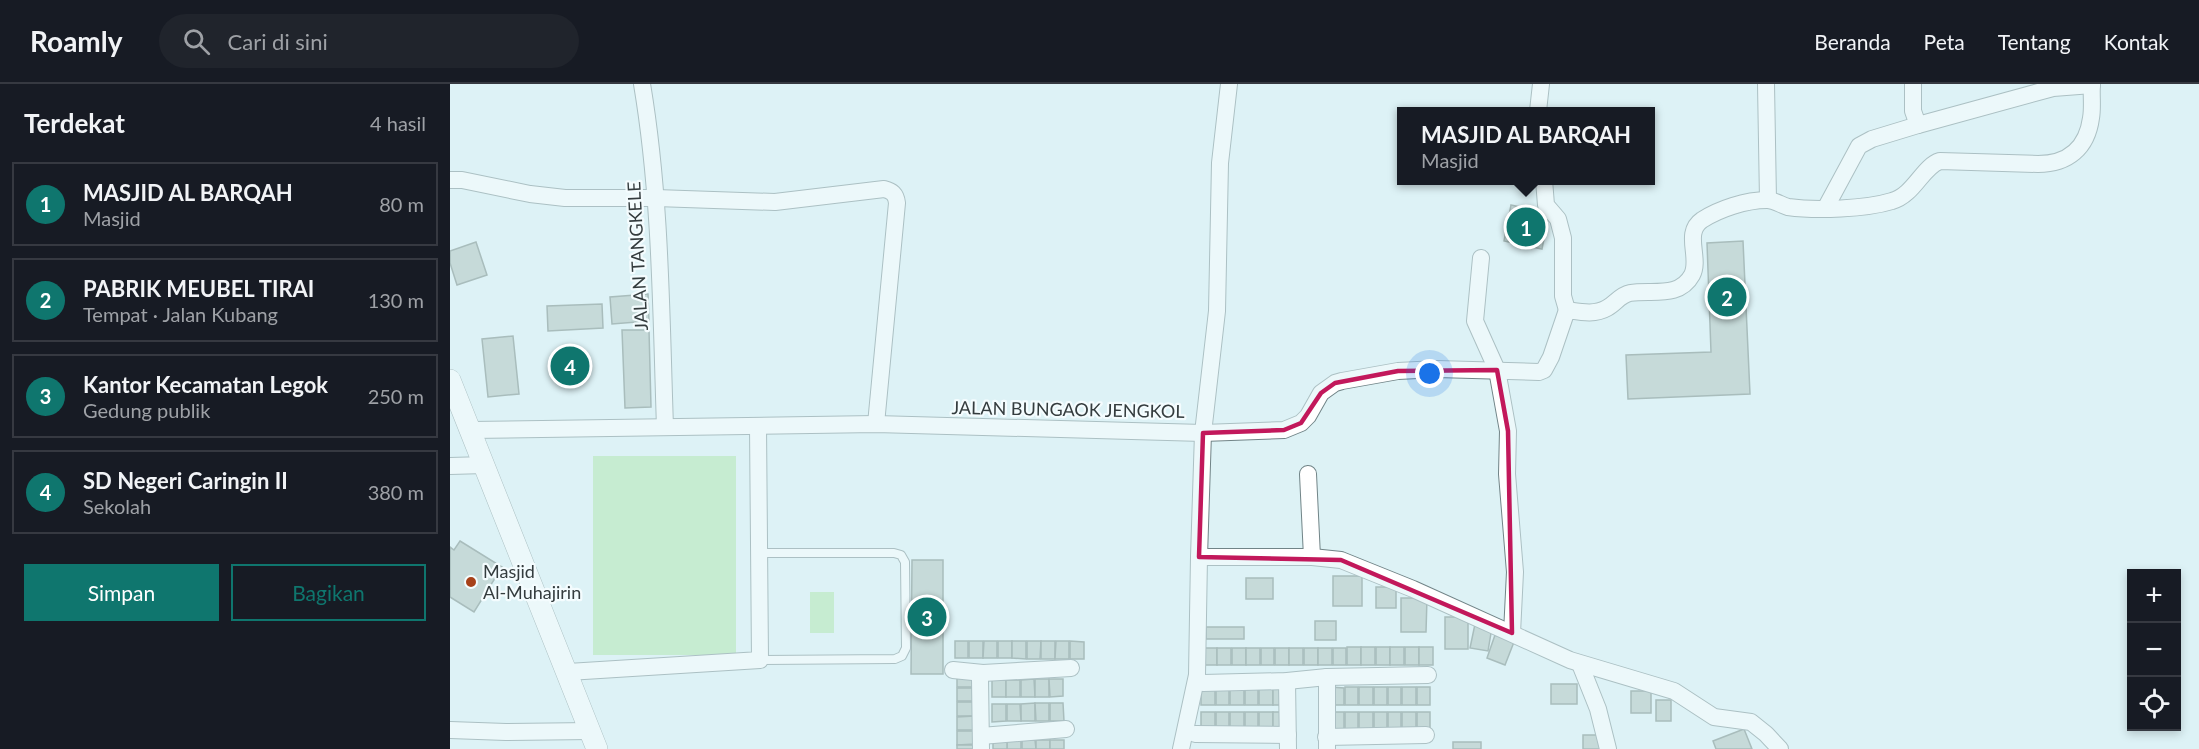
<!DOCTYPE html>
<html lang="id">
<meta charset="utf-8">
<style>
:root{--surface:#171b24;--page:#20242c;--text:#f1f3f6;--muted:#9ea1a6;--line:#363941;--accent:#0f766e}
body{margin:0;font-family:Lato,sans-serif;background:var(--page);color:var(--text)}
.controls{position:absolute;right:18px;bottom:18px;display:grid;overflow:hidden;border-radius:0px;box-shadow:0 3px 9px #0003}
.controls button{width:54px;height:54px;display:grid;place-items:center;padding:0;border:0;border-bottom:2px solid var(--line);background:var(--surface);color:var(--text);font:30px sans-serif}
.you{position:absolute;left:980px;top:290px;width:21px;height:21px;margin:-15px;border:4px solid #fff;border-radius:50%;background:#1a73e8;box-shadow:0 0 0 9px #1a73e833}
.badge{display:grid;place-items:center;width:39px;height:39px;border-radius:50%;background:var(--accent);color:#fff;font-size:20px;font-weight:700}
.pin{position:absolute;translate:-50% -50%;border:3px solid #fff;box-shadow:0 2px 6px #0006}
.popup{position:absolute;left:947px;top:23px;width:258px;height:78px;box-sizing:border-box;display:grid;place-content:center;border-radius:0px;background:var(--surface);filter:drop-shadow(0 2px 4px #0005);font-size:20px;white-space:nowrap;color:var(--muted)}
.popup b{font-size:22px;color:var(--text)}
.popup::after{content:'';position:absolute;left:50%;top:100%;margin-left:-12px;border:12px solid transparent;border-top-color:var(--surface)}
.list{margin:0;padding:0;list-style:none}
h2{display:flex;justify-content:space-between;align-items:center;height:78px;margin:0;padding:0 24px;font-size:26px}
h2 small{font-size:20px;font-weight:400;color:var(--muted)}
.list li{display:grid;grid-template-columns:39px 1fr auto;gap:18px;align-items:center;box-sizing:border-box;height:84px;margin:0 12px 12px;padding:0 12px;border:2px solid var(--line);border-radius:0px}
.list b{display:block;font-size:22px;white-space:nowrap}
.list p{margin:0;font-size:20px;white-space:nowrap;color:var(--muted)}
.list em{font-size:20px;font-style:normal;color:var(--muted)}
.actions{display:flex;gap:12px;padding:18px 24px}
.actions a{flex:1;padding:14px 0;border:2px solid var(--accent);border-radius:0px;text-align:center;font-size:21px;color:var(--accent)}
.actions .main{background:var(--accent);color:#fff}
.icon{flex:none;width:33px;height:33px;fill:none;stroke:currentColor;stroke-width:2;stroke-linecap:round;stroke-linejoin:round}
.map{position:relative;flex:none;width:1749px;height:665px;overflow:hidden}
header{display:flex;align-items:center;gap:36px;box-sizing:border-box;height:84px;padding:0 30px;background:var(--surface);border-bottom:2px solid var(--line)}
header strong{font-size:28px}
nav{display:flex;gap:33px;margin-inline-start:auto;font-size:21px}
.search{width:420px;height:54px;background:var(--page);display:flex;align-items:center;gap:15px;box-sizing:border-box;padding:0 21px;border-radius:33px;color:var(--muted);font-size:22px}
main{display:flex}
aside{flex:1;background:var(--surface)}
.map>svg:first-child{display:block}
</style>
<header>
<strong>Roamly</strong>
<div class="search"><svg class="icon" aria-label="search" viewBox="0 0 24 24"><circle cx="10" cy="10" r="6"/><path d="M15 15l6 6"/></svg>Cari di sini</div>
<nav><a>Beranda</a><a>Peta</a><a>Tentang</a><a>Kontak</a></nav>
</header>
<main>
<aside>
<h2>Terdekat<small>4 hasil</small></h2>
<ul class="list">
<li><span class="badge">1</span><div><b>MASJID AL BARQAH</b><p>Masjid</p></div><em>80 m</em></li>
<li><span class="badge">2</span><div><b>PABRIK MEUBEL TIRAI</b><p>Tempat · Jalan Kubang</p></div><em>130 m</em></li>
<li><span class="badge">3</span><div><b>Kantor Kecamatan Legok</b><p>Gedung publik</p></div><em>250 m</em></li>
<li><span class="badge">4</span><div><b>SD Negeri Caringin II</b><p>Sekolah</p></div><em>380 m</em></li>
</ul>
<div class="actions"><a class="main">Simpan</a><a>Bagikan</a></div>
</aside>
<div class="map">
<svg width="1749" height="665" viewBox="0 0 1749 665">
<rect width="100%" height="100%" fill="#ddf2f5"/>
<g fill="#ace5a5">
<rect x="143" y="372" width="143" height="199"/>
<rect x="360" y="508" width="24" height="41"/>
</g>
<g fill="#aabdb7" stroke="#6a7c77" stroke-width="1.5">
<polygon points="1061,121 1099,129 1092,165 1054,157"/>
<polygon points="1293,157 1300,310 1178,315 1176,271 1261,268 1257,159"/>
<polygon points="26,158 37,191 7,201 0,179 0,167"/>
<polygon points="198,210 199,237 162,240 160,213"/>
<polygon points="152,220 153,244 98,247 97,222"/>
<polygon points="172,246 199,246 201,323 175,324"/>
<polygon points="63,252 69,310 38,313 32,255"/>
<polygon points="10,457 52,483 24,528 0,513 0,463 4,466"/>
<polygon points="462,476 493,476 493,590 461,590"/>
<rect x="883" y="492" width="29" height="30"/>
<rect x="796" y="494" width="27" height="21"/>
<rect x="926" y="503" width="20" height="21"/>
<polygon points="951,514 977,514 976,548 951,548"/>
<rect x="995" y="533" width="23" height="32"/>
<rect x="865" y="537" width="21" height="19"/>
<polygon points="1025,540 1042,543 1038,567 1020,564"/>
<rect x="756" y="543" width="38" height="12"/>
<polygon points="1045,551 1064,558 1055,581 1037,574"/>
<rect x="505" y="557" width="13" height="17"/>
<rect x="519" y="557" width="14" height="17"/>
<polygon points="534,557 547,557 547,574 533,574"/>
<rect x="548" y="557" width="14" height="17"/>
<polygon points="562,557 576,557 576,575 562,574"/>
<polygon points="577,557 591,557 590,575 577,575"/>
<rect x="591" y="557" width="14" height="18"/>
<polygon points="606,557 619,557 619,575 605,575"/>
<polygon points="620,557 634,558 634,575 620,575"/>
<rect x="897" y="563" width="14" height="18"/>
<rect x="911" y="563" width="14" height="18"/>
<rect x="926" y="563" width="14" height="18"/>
<rect x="940" y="563" width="14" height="18"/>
<rect x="955" y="563" width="14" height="18"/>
<rect x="969" y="563" width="14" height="18"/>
<rect x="753" y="564" width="14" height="17"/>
<rect x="767" y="564" width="14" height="17"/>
<rect x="782" y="564" width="14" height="17"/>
<rect x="796" y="564" width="14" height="17"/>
<rect x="811" y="564" width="13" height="17"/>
<rect x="825" y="564" width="14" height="17"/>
<rect x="839" y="564" width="14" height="17"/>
<rect x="854" y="564" width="14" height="17"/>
<rect x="868" y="564" width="14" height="17"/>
<rect x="883" y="564" width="13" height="17"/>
<polygon points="507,590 524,590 525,603 507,603"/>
<polygon points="584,595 585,613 571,613 571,596"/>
<rect x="585" y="595" width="14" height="18"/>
<polygon points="599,595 613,595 613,612 600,613"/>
<rect x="542" y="596" width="14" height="17"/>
<rect x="556" y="596" width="14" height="17"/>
<rect x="1101" y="600" width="26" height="20"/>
<rect x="751" y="603" width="14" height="18"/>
<rect x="766" y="603" width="13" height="18"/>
<rect x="780" y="603" width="14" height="18"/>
<rect x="795" y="603" width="13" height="18"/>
<rect x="809" y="603" width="14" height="18"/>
<rect x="823" y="603" width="14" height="18"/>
<polygon points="880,603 894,604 894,621 880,621"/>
<rect x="895" y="603" width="13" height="18"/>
<rect x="909" y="603" width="14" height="18"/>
<rect x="924" y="603" width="13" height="18"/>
<rect x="938" y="603" width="13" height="18"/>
<rect x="952" y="603" width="14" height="18"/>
<rect x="967" y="603" width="13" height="18"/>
<rect x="507" y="604" width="18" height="13"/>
<rect x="1181" y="607" width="20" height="22"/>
<rect x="1206" y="616" width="15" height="21"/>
<rect x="507" y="618" width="18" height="14"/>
<polygon points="585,619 585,637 571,637 571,620"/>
<polygon points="585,619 599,619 599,637 586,637"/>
<polygon points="600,619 613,619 614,637 600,637"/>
<polygon points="542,620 556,620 556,637 542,638"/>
<polygon points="557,620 570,620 571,637 557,637"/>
<rect x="751" y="628" width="14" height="17"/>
<rect x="766" y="628" width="13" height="17"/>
<rect x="780" y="628" width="14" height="17"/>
<rect x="795" y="628" width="13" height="17"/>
<rect x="809" y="628" width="14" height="17"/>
<rect x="823" y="628" width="14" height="17"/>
<rect x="880" y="628" width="14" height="17"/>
<rect x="895" y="628" width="13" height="17"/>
<rect x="909" y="628" width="14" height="17"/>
<rect x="924" y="628" width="13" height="17"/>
<rect x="938" y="628" width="13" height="17"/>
<rect x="952" y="628" width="14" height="17"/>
<rect x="967" y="628" width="13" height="17"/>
<polygon points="525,632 525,646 507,646 507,633"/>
<polygon points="1294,645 1302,665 1266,665 1263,657"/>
<polygon points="507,647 525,647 525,660 507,661"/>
<rect x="1133" y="651" width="17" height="14"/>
<rect x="557" y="656" width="14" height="9"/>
<polygon points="557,656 557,665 543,665 543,657"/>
<polygon points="572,656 585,656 586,665 572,665"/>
<rect x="586" y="656" width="14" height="9"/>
<rect x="600" y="656" width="14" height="9"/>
<rect x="1003" y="658" width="28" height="7"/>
<rect x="507" y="661" width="18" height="4"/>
</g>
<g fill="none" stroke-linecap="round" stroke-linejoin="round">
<g stroke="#718487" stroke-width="10">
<polyline id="service" points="308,469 444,469 451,471 455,478 456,564 452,572 445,575 310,576"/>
</g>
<g stroke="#718487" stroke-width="18">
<g id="minor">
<path d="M192,0C211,113 211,228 215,343"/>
<polyline points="779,0 770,79 767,227 753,349 749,473 862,473 891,476 963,505 1120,576 1224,607 1264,633 1301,638 1316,650 1330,665"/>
<polyline points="1316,0 1318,116"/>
<polyline points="1463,0 1463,27 1468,41 1603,4 1642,1"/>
<polyline points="1088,27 1091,0"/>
<path d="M0,96H12L80,110L115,114H206L325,118L434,105C442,107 446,110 447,119L426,340"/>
<polyline points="1094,96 1096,121 1108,135 1113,154 1113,212 1117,226"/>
<polyline points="1375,125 1409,62 1422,55 1468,41"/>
<polyline points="1031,174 1025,237 1047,286 1058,347 1057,390 1065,488 1062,549"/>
<path d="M20,346L426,340L753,349L834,346L851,339L858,332L871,309L885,299L892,297L948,287L987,285L1089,288L1094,286L1101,273L1117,226C1131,228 1145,231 1157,224C1166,219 1170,211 1180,209C1201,205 1229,215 1242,191C1251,174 1233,149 1252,136C1269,125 1296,116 1317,116C1324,116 1331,121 1338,123C1366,127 1416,125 1442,117C1464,111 1473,82 1490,77L1588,80C1618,80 1637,64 1641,34C1643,23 1641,11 1642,0"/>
<polyline points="0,382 35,381"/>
<polyline points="858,390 862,473"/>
<polyline points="1130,580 1148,625 1158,665"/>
<polyline points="503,586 533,589"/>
<polyline points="118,588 310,576 308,342"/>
<polyline points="837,597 838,665"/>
<polyline points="753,599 837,597 877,593 978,591"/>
<polyline points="0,646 56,648 141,647"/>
<polyline points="745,650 838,651"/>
<polyline points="531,652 616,645"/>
<polyline points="876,653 976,651"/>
<polyline points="531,665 530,595 533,589 621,584"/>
<polyline points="731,665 747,591 749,473"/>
<polyline points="877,665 877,593"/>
</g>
</g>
<g stroke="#718487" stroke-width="22">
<polyline id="tertiary" points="0,296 147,665"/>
</g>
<use href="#service" stroke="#fff" stroke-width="8"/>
<use href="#minor" stroke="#fff" stroke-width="16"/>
<use href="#tertiary" stroke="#fff" stroke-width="21"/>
</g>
<path d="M0 0H1749V665H0ZM1047,286L1058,347L1062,549L891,476L749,473L753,349L834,346L851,339L871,309L885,299L948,287Z" fill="#ddf2f5" fill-opacity=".55" fill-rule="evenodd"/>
<path fill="none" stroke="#c2185b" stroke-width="4.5" stroke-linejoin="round" d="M1047,286L1058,347L1062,549L891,476L749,473L753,349L834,346L851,339L871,309L885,299L948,287Z"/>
<circle fill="#a74119" stroke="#f4fcfe" stroke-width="2" cx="21" cy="498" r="6"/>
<g text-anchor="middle" stroke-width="4.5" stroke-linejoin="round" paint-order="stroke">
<g font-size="18" fill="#343c3e" stroke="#f4fcfe">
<text transform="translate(188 172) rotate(-93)" y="6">JALAN TANGKELE</text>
<text transform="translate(618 326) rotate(1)" y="6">JALAN BUNGAOK JENGKOL</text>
</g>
<g font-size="18" fill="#343c3e" stroke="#f4fcfe" text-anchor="start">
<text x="33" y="494">Masjid<tspan x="33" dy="21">Al-Muhajirin</tspan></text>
</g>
</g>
</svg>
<div class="controls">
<button>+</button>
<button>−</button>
<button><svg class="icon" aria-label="locate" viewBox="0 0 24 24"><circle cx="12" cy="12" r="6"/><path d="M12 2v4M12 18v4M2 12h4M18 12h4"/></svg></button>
</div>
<div class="you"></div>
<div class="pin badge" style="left:1076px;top:143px">1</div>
<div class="popup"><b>MASJID AL BARQAH</b>Masjid</div>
<div class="pin badge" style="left:1277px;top:213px">2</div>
<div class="pin badge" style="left:477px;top:533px">3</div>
<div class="pin badge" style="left:120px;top:282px">4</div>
</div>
</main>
